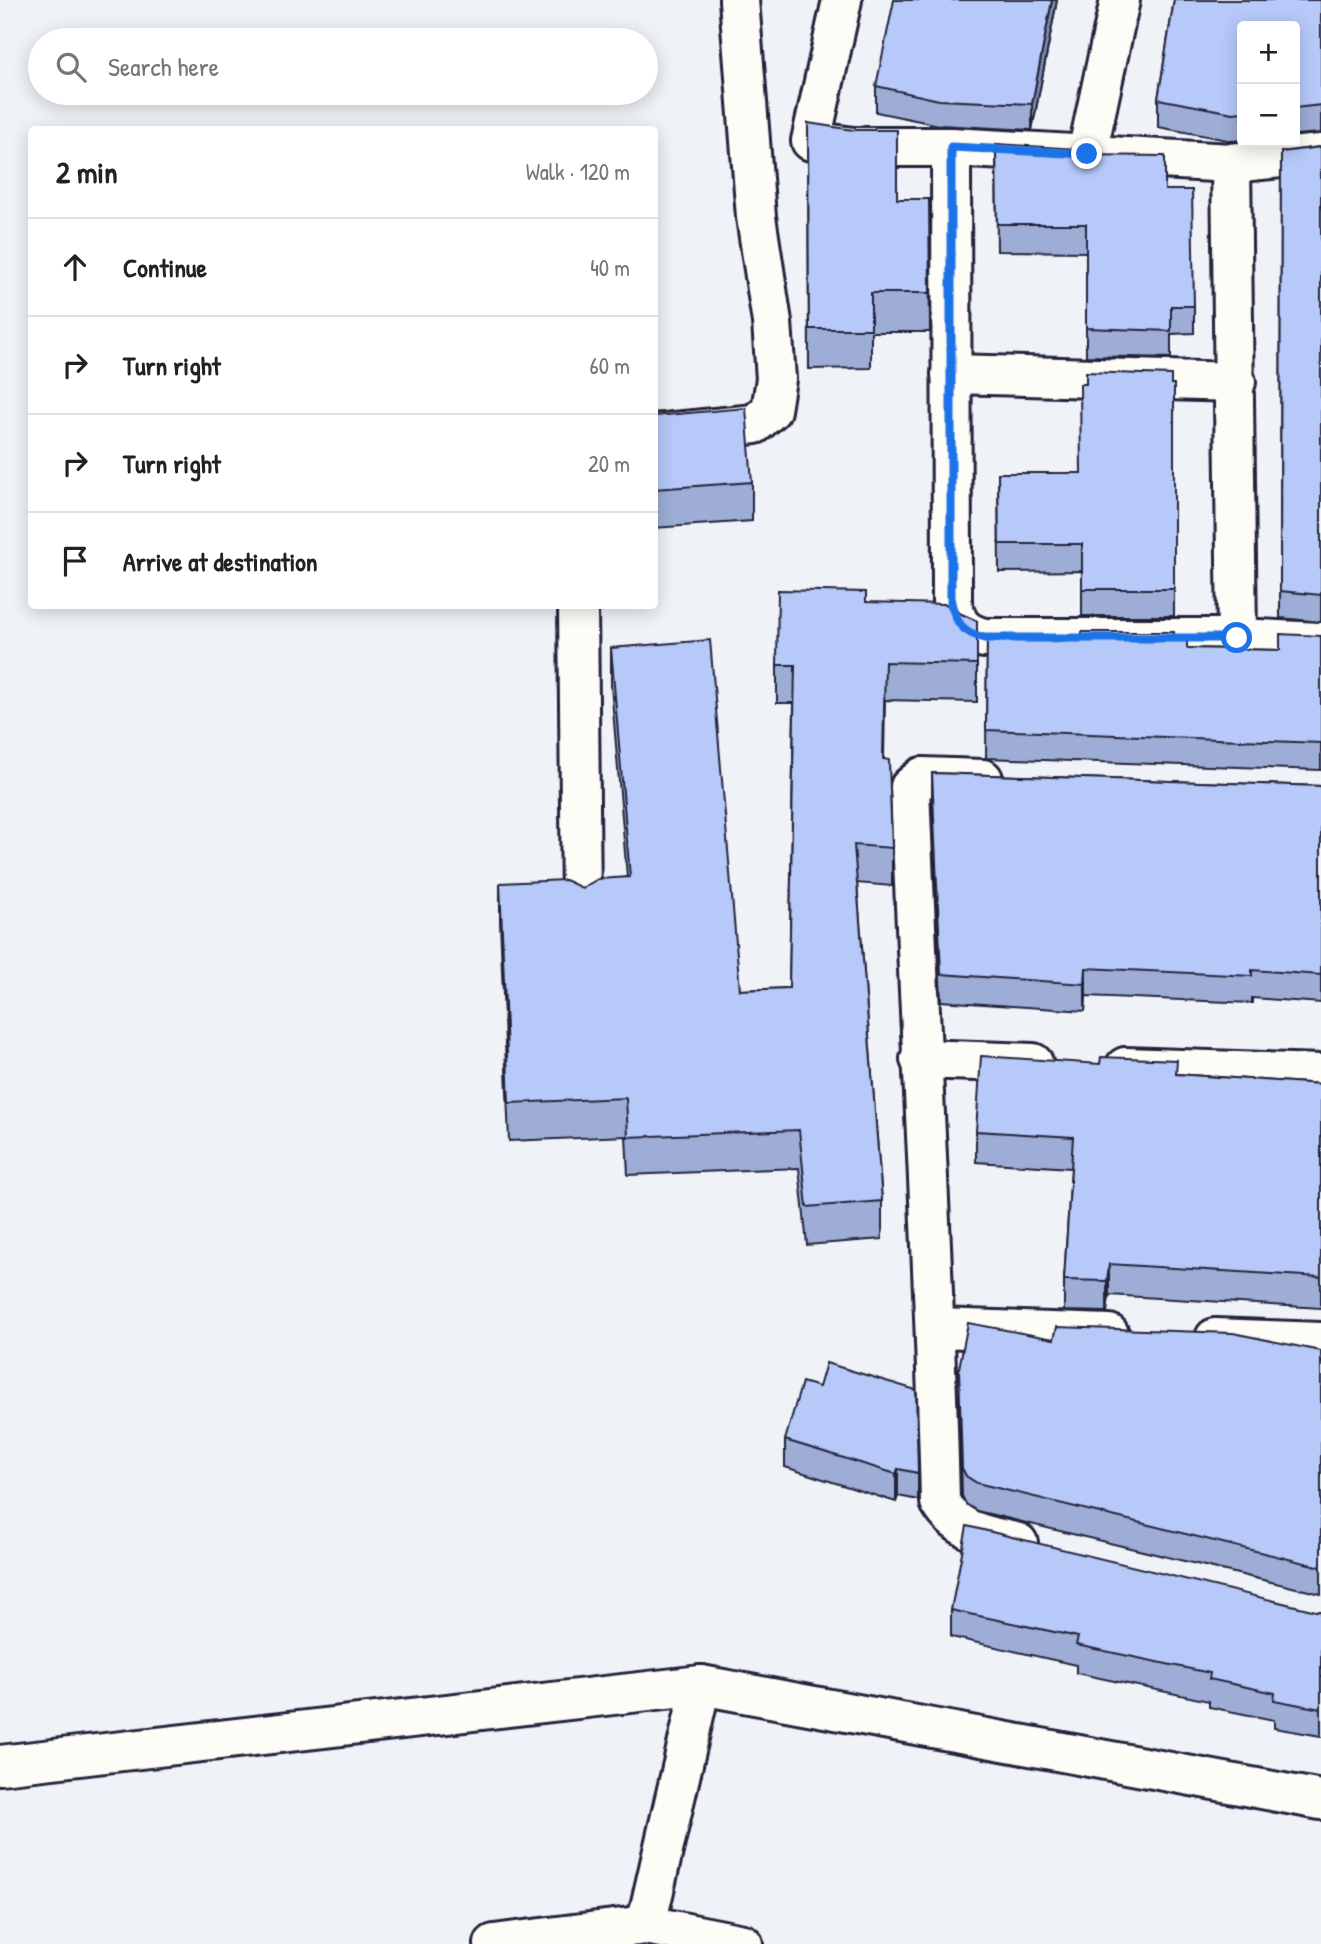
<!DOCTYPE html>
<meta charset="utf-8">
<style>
:root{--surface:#fff;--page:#f2f2f2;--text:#222;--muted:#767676;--line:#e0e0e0}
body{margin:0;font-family:"Patrick Hand",sans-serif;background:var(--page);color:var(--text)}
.controls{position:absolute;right:21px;top:21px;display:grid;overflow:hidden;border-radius:7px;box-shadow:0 4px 18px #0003}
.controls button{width:63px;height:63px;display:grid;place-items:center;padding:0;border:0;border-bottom:2px solid var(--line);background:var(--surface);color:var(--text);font:35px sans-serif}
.stop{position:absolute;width:21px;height:21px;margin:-16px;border:5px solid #1a73e8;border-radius:50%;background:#fff}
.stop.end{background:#1a73e8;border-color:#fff;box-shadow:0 2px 7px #0008}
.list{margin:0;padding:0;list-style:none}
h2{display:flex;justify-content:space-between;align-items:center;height:91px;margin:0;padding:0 28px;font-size:30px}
h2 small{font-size:23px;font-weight:400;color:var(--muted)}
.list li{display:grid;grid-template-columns:46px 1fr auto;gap:21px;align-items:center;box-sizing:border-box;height:98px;padding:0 28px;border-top:2px solid var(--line)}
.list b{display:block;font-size:26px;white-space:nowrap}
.list em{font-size:23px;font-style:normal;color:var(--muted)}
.icon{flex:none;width:38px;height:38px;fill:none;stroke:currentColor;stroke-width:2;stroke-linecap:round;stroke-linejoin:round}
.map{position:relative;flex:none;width:1321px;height:1944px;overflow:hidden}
.search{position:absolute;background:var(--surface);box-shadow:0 4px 18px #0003;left:28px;top:28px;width:630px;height:77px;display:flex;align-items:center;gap:18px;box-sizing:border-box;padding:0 24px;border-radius:38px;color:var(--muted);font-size:26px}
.panel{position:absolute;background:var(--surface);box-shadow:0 4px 18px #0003;left:28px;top:126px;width:630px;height:483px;border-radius:7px}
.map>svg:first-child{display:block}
</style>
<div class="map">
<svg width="1321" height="1944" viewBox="0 0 1321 1944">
<rect width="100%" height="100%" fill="#eff2f7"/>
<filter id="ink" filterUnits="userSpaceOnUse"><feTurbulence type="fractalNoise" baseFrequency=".0143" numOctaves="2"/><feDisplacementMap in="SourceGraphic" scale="14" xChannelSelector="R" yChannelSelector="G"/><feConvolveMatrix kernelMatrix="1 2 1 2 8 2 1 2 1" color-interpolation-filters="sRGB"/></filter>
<g filter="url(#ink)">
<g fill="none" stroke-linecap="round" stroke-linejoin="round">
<g stroke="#22223b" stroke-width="44">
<g id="minor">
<polyline points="842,0 811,141 853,147 951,147"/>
<polyline points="1087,154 1120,0"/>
<path d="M1321,154L1231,163L951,147L952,603C957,624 962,632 984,638H1237L1321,642"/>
<polyline points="1231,163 1237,638"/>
<polyline points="951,374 1236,382"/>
<polyline points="654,434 755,424 771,410 776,379 772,322 756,217 739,0"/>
<polyline points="578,606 581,904"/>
<path d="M983,779L922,777L910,787C919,1025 935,1264 940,1502C958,1533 986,1535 1018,1543"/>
<polyline points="920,1059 1033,1063"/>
<polyline points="1125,1067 1321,1074"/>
<polyline points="937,1328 1109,1334"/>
<polyline points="1215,1338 1321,1342"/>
<polyline points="0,1765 701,1685 1321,1800"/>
<polyline points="646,1925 701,1685"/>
<polyline points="494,1944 646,1925 743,1944"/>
</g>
</g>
<use href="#minor" stroke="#fdfcf7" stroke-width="38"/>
</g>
<g fill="#9dadd5" stroke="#22223b" stroke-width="2">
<polygon points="1057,0 1032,130 939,125 876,112 876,86"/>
<polygon points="1174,0 1321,0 1321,133 1295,135 1295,26 1242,26 1242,140 1233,141 1158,127 1158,99"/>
<polygon points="808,123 897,199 929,199 930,332 871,332 871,368 809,369"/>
<polygon points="996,144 1077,155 1165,190 1194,306 1194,333 1171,334 1171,358 1086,356 1086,252 997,251"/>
<polygon points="1321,147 1321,622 1280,618 1281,152"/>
<polygon points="1171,384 1174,384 1174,616 1082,616 1082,571 999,572 998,473 1080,473"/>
<polygon points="654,416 752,482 752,521 654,528"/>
<polygon points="866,602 959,613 977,621 977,702 885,700 884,759 892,848 892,886 857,883 882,1201 882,1239 807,1245 799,1168 628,1175 626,1136 509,1141 500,921 500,883 582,888 627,877 611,686 611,648 740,990 789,988 794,703 777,703 777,665"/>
<polygon points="1321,636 1321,770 986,758 987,638 1174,639 1187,648 1280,650"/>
<polygon points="932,773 1321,786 1321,1003 1252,998 1252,1003 1086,996 1085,1011 941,1001 932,801"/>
<polygon points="1177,1074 1321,1084 1321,1308 1109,1295 1107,1312 1064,1311 1064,1280 1071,1168 976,1162 976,1131"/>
<polygon points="1054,1339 1321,1351 1321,1594 977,1511 966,1504 962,1496 959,1368"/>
<polygon points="785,1440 918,1473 918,1500 898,1496 896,1502 785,1467"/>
<polygon points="951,1610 1321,1611 1321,1736 1274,1728 1274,1720 1209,1707 1209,1701 1076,1673 1076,1665 951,1637"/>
</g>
<g fill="#7f8dae" stroke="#22223b" stroke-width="2">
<polygon points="1052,0 1057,0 1032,130 1032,104"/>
<polygon points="1086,968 1086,996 1085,1011 1085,984"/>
<polygon points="1109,1264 1109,1295 1107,1312 1107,1281"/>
<polygon points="898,1469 898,1496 896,1502 896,1474"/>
</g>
<g fill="#b6c9f8" stroke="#22223b" stroke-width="2">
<polygon points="894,0 1052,0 1032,104 939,100 876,86"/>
<polygon points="1174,0 1321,0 1321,105 1295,108 1295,26 1242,26 1242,112 1233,113 1158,99"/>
<polygon points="808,123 853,130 897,130 897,199 929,199 930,293 871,293 871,329 809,329"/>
<polygon points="996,144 1077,149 1077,155 1165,156 1165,190 1192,190 1194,306 1171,306 1171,331 1086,328 1086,224 997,224"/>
<polygon points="1321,147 1321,595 1280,591 1281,152"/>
<polygon points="1086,372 1171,375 1171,384 1174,384 1174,589 1082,589 1082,544 999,544 998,473 1081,473 1080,384 1086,384"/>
<polygon points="746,408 752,482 654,489 654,416"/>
<polygon points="778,590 866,592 866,602 946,604 959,613 977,621 977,664 885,662 883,759 889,760 892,848 854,845 882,1201 807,1207 799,1130 628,1137 626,1098 509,1103 500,883 565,880 582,888 598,879 630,877 611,648 710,640 740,990 789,988 795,665 777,665"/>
<polygon points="1082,632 1174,632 1174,639 1187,639 1187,648 1280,650 1280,634 1321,636 1321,743 986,730 987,638 1082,639"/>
<polygon points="932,773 1321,786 1321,975 1252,970 1252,976 1086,968 1085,984 941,974"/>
<polygon points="981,1056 1100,1064 1101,1057 1177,1060 1176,1074 1321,1084 1321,1277 1109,1264 1107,1281 1064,1280 1073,1137 976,1131"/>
<polygon points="968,1323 1054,1339 1057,1327 1233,1333 1321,1351 1321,1567 977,1483 966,1476 962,1468 959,1368"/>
<polygon points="826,1363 916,1390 918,1473 898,1469 896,1474 785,1440 802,1382 819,1387"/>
<polygon points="967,1526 1316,1611 1321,1611 1321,1709 1274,1700 1275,1693 1209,1679 1210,1673 1076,1645 1078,1637 951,1610"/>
</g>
</g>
<g fill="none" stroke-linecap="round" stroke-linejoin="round" filter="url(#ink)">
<path stroke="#1a73e8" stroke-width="9" d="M1087,154L951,147V603C957,624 962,632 984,638H1237"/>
</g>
</svg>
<div class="controls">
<button>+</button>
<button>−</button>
</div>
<div class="stop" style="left:1237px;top:638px"></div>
<div class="stop end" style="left:1087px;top:154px"></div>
<div class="search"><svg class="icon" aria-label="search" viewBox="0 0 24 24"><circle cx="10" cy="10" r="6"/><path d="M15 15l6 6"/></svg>Search here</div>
<section class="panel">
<h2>2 min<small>Walk · 120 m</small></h2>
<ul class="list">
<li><svg class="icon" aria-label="ahead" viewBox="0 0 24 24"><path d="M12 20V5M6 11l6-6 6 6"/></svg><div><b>Continue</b></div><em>40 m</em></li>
<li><svg class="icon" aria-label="right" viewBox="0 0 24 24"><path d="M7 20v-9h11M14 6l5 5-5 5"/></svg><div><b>Turn right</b></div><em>60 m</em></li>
<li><svg class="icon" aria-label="right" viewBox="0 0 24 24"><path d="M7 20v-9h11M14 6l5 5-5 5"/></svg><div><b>Turn right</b></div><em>20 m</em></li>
<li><svg class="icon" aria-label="arrive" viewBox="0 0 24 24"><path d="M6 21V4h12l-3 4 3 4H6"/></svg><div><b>Arrive at destination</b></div></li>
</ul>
</section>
</div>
